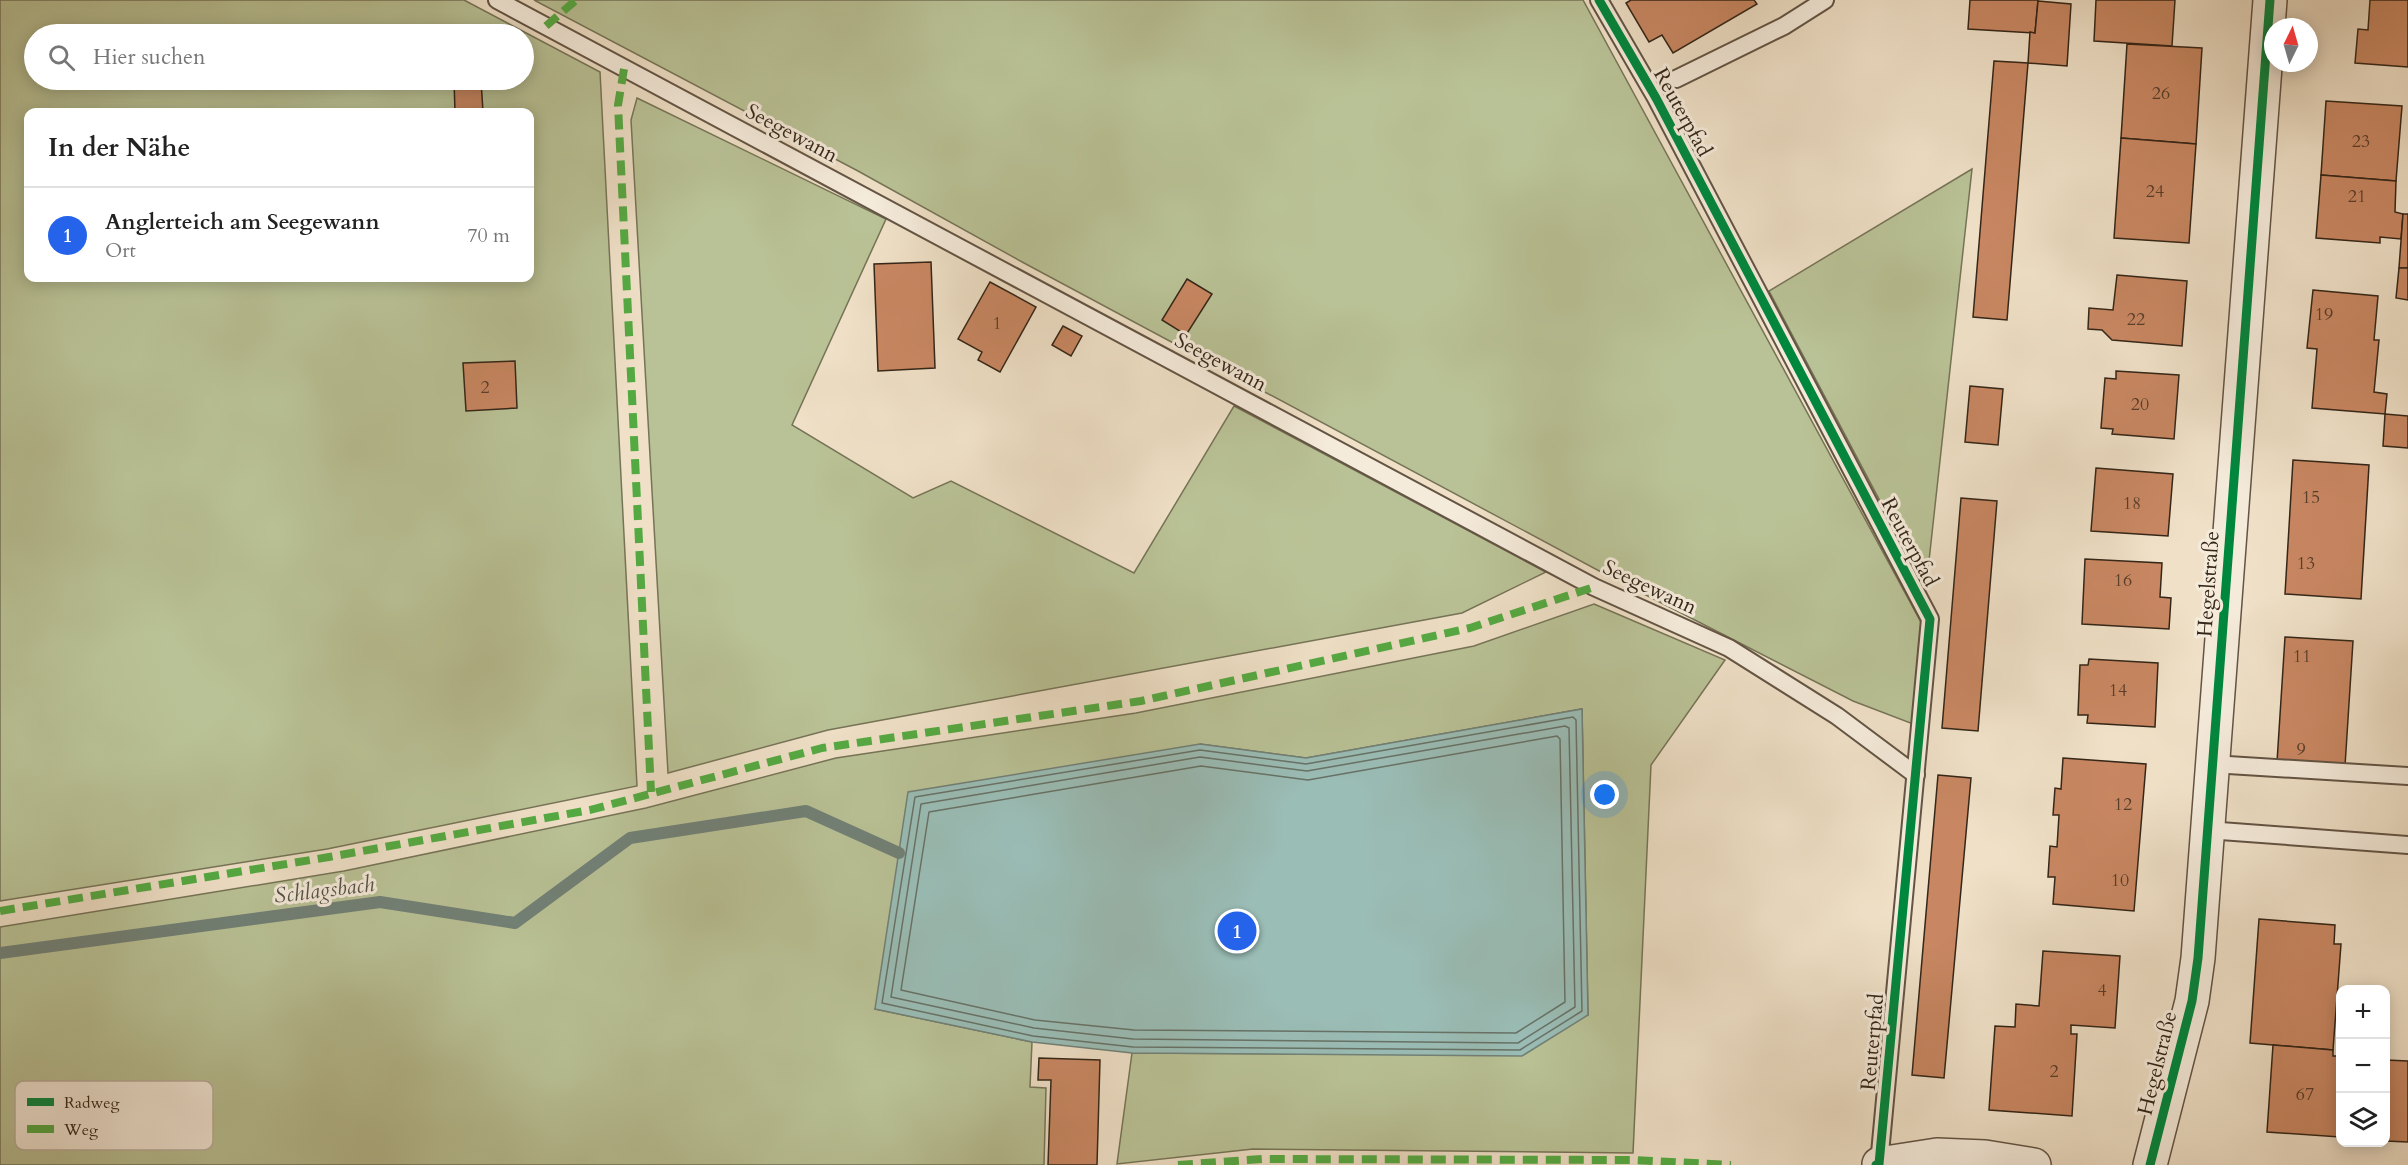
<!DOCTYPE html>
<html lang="de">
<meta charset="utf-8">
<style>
:root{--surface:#fff;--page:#f6f6f6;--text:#222;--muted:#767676;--line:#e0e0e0;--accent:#2563eb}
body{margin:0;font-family:Cardo,serif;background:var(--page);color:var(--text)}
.controls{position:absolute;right:18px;bottom:18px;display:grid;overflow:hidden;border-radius:12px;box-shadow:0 3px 15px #0003}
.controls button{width:54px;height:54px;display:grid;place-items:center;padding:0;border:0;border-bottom:2px solid var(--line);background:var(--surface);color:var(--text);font:30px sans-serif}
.compass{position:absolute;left:2264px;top:18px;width:54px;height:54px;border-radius:50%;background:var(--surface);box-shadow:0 3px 15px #0003;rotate:5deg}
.you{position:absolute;left:1605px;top:795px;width:21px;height:21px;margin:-15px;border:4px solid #fff;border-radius:50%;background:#1a73e8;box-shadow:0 0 0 9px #1a73e833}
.badge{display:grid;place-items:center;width:39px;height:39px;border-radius:50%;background:var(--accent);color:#fff;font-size:20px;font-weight:700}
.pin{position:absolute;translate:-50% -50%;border:3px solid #fff;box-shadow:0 2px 6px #0006}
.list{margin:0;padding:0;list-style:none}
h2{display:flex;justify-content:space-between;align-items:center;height:78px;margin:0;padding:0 24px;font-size:26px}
h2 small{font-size:20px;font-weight:400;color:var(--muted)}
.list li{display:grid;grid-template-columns:39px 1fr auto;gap:18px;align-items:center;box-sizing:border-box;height:96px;padding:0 24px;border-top:2px solid var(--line)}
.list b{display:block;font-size:22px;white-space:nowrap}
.list p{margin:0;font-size:20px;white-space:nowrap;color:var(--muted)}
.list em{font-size:20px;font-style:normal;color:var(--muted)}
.icon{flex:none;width:33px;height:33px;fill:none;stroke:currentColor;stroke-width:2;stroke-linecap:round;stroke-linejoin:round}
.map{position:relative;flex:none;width:2408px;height:1165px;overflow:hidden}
.search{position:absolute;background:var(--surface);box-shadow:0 3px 15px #0003;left:24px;top:24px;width:510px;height:66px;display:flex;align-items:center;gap:15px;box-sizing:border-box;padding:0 21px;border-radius:33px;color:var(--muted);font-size:22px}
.panel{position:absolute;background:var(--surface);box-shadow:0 3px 15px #0003;left:24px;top:108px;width:510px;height:174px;border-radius:12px}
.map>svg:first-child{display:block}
</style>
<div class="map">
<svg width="2408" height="1165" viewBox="0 0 2408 1165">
<rect width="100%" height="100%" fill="#efe0c7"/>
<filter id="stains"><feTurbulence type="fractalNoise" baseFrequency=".00333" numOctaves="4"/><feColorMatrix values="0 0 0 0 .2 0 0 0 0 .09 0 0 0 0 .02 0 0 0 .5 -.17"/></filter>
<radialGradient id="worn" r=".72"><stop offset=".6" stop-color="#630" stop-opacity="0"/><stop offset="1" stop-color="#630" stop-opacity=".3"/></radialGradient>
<g fill="#b9c296" stroke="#767457" stroke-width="1.5" fill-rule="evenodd">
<path d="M0,0H464L600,72L637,786L327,849L0,901ZM34,34H524V80H34ZM28,112H530V278H28Z"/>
<polygon points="534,0 1583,0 1922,624 1913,724 1853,701 1603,573 1024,263 858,171"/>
<polygon points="637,98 886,219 792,425 913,498 951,481 1134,573 1234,406 1546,572 1462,613 828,730 668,773 631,120"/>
<polygon points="1972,169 1926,588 1769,291"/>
<polygon points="1594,604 1725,660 1651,765 1633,1153 1253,1149 1117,1164 1132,1053 1318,1054 1588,1015 1582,709 1306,758 1200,744 875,1009 1032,1042 1030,1087 1046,1088 1044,1165 0,1165 0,927 344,871 646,808 836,758 1136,713 1474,646"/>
</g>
<polygon fill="#9abdb6" stroke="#718177" stroke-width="1.5" points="1582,709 1588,1015 1522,1056 1132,1053 1032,1042 875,1009 908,792 1200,744 1306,758"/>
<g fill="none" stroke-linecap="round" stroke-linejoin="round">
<g stroke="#677267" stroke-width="1.5">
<polygon points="1573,717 1576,720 1582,1011 1520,1050 1133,1047 1033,1036 882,1003 915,797 1200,750 1306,764"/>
<polygon points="1565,726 1569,728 1575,1007 1518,1043 1133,1039 1034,1028 891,997 921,804 1200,757 1307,771"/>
<polygon points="1557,736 1560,739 1565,1002 1516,1033 1134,1030 1035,1020 901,990 929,812 1201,766 1308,780"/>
</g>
<polyline stroke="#718177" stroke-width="12" points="0,953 380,902 515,923 630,838 806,811 899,853"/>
</g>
<g fill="#c88762" stroke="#342618" stroke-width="1.5">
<polygon points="1631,0 1754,0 1757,4 1673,53 1662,35 1649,42 1626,3"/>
<polygon points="1970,0 2038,0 2035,33 1968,29"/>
<polygon points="2096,0 2175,0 2172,46 2094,41"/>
<polygon points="2370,0 2408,0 2408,67 2355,63 2358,29 2368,30"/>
<polygon points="2038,1 2071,4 2067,66 2028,63 2030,32 2035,33"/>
<polygon points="2127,44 2202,48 2196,144 2121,138"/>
<polygon points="1994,61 2028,63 2007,320 1973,317"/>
<polygon points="454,80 481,80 483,112 455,112"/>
<polygon points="2326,101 2402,106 2396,181 2321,175"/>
<polygon points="2121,138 2196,144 2189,243 2114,238"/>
<polygon points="2321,175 2396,181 2395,212 2403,214 2401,239 2380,237 2380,243 2316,238"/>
<polygon points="2403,214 2408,214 2408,268 2399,268"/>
<polygon points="931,262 935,368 878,371 874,264"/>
<polygon points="2399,268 2408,268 2408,300 2396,298"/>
<polygon points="2117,275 2187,281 2182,346 2112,340 2102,330 2088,329 2089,308 2113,310"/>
<polygon points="1187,279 1212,294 1186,335 1162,320"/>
<polygon points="990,282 1036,307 1000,372 978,360 982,352 958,339"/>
<polygon points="2313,290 2378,296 2374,340 2379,340 2374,392 2387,394 2385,414 2312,408 2317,349 2307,348"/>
<polygon points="1063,326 1082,336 1071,356 1052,345"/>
<polygon points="515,361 517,408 466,411 463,363"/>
<polygon points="2116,371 2179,375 2174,439 2112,434 2113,429 2101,428 2105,378 2116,379"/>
<polygon points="1970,386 2003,389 1998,445 1965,442"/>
<polygon points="2385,414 2408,416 2408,448 2383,446"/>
<polygon points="2293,460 2369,465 2361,599 2285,594"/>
<polygon points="2096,468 2173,474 2168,536 2091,531"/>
<polygon points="1961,498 1997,501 1978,731 1942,728"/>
<polygon points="2085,559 2162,563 2160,597 2171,598 2169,629 2082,624"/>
<polygon points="2285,637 2353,641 2345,766 2277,762"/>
<polygon points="2089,659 2158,663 2155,727 2087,723 2088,715 2078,715 2080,665 2088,665"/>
<polygon points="2063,758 2146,764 2134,911 2053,904 2055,877 2048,877 2050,846 2057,847 2059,815 2053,815 2055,788 2061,789"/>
<polygon points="1938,775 1971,778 1944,1078 1912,1075"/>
<polygon points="2259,919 2335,925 2334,944 2341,944 2333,1050 2250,1043"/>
<polygon points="2043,951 2120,956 2115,1028 2071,1025 2071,1034 2077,1034 2072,1116 1989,1110 1995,1026 2015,1027 2016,1004 2039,1006"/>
<polygon points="2273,1045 2333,1050 2333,1056 2340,1056 2340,1137 2267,1132"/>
<polygon points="1039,1058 1100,1060 1097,1165 1048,1165 1051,1080 1038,1080"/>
<polygon points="2386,1060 2408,1061 2408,1142 2386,1141"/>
</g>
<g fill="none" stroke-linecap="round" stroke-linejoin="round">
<g stroke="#635444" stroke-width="20">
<g id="lane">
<polyline points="497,0 1594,587 1729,648 1837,716 1916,775"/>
<polyline points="1599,0 1656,98 1930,619 1879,1164 1876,1165"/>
<polyline points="1676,79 1784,26 1825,0"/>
<polyline points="2212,764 2408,776"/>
<polyline points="2207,830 2408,845"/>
</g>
</g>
<g stroke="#635444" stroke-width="36">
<g id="street">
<polyline points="1879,1164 1937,1155 1985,1157 2034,1165"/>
<polyline points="2150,1165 2192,1001 2198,958 2270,0"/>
</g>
</g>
<use href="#lane" stroke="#f5ebdb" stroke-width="16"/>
<use href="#street" stroke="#f5ebdb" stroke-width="33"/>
<g stroke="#54aa42" stroke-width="8" stroke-dasharray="15 8" stroke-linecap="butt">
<polyline points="546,26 576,0"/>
<polyline points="624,69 618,105 651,792"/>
<polyline points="0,911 329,857 590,810 822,748 1141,701 1470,628 1594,587"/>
<polyline points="1178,1165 1262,1159 1634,1160 1731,1165"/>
</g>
<g stroke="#f5ebdb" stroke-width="13">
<g id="cycleway">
<polyline points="1599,0 1656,98 1930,619 1879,1164 1876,1165"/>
<polyline points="2150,1165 2192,1001 2198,958 2270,0"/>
</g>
</g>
<use href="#cycleway" stroke="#00873e" stroke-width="9"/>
</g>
<g text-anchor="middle" stroke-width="6" stroke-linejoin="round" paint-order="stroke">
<g font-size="18" fill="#593e2a">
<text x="2161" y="99">26</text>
<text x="2361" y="147">23</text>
<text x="2155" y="197">24</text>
<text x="2357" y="202">21</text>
<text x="2324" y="320">19</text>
<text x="2136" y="325">22</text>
<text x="997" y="329">1</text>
<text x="485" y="393">2</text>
<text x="2140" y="410">20</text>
<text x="2311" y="503">15</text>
<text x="2132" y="509">18</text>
<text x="2306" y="569">13</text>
<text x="2123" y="586">16</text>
<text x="2302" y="662">11</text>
<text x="2118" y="696">14</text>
<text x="2301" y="755">9</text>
<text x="2123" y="810">12</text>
<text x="2120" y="886">10</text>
<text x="2102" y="996">4</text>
<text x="2054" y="1077">2</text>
<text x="2305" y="1100">67</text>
</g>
<g font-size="21" fill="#342618" stroke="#f5ebdb">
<text transform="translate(1683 112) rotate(61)" y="7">Reuterpfad</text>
<text transform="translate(792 133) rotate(28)" y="7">Seegewann</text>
<text transform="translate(1221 362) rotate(28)" y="7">Seegewann</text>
<text transform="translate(1910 542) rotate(62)" y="7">Reuterpfad</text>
<text transform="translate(2208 584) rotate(-86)" y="7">Hegelstraße</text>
<text transform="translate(1650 587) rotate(25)" y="7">Seegewann</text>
<text transform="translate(1872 1042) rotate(-85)" y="7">Reuterpfad</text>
<text transform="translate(2157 1063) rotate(-76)" y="7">Hegelstraße</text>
</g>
<g font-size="22" font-style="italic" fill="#535347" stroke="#f5ebdb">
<text transform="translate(324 889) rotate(-7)" y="8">Schlagsbach</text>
</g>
</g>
<rect x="15" y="1081" width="198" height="69" rx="9" fill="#f5ebdb" stroke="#bbb0a0" stroke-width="1.5"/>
<rect x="27" y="1098" width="27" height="8" fill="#00873e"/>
<rect x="27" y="1125" width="27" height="8" fill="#54aa42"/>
<g font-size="16" fill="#342618">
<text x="64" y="1108">Radweg</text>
<text x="64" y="1135">Weg</text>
</g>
<rect width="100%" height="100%" filter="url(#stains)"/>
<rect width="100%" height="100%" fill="url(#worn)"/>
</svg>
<div class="controls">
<button>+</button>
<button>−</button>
<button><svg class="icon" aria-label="layers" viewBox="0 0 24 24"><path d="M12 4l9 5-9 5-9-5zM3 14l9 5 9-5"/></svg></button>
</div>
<svg class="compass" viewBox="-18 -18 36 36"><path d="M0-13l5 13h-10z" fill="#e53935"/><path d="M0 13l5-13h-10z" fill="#767676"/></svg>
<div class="you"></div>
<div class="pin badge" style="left:1237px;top:931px">1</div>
<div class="search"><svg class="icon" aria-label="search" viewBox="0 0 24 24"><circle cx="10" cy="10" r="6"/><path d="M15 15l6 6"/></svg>Hier suchen</div>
<section class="panel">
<h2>In der Nähe<small></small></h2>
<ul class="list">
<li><span class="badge">1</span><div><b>Anglerteich am Seegewann</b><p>Ort</p></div><em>70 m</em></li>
</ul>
</section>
</div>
